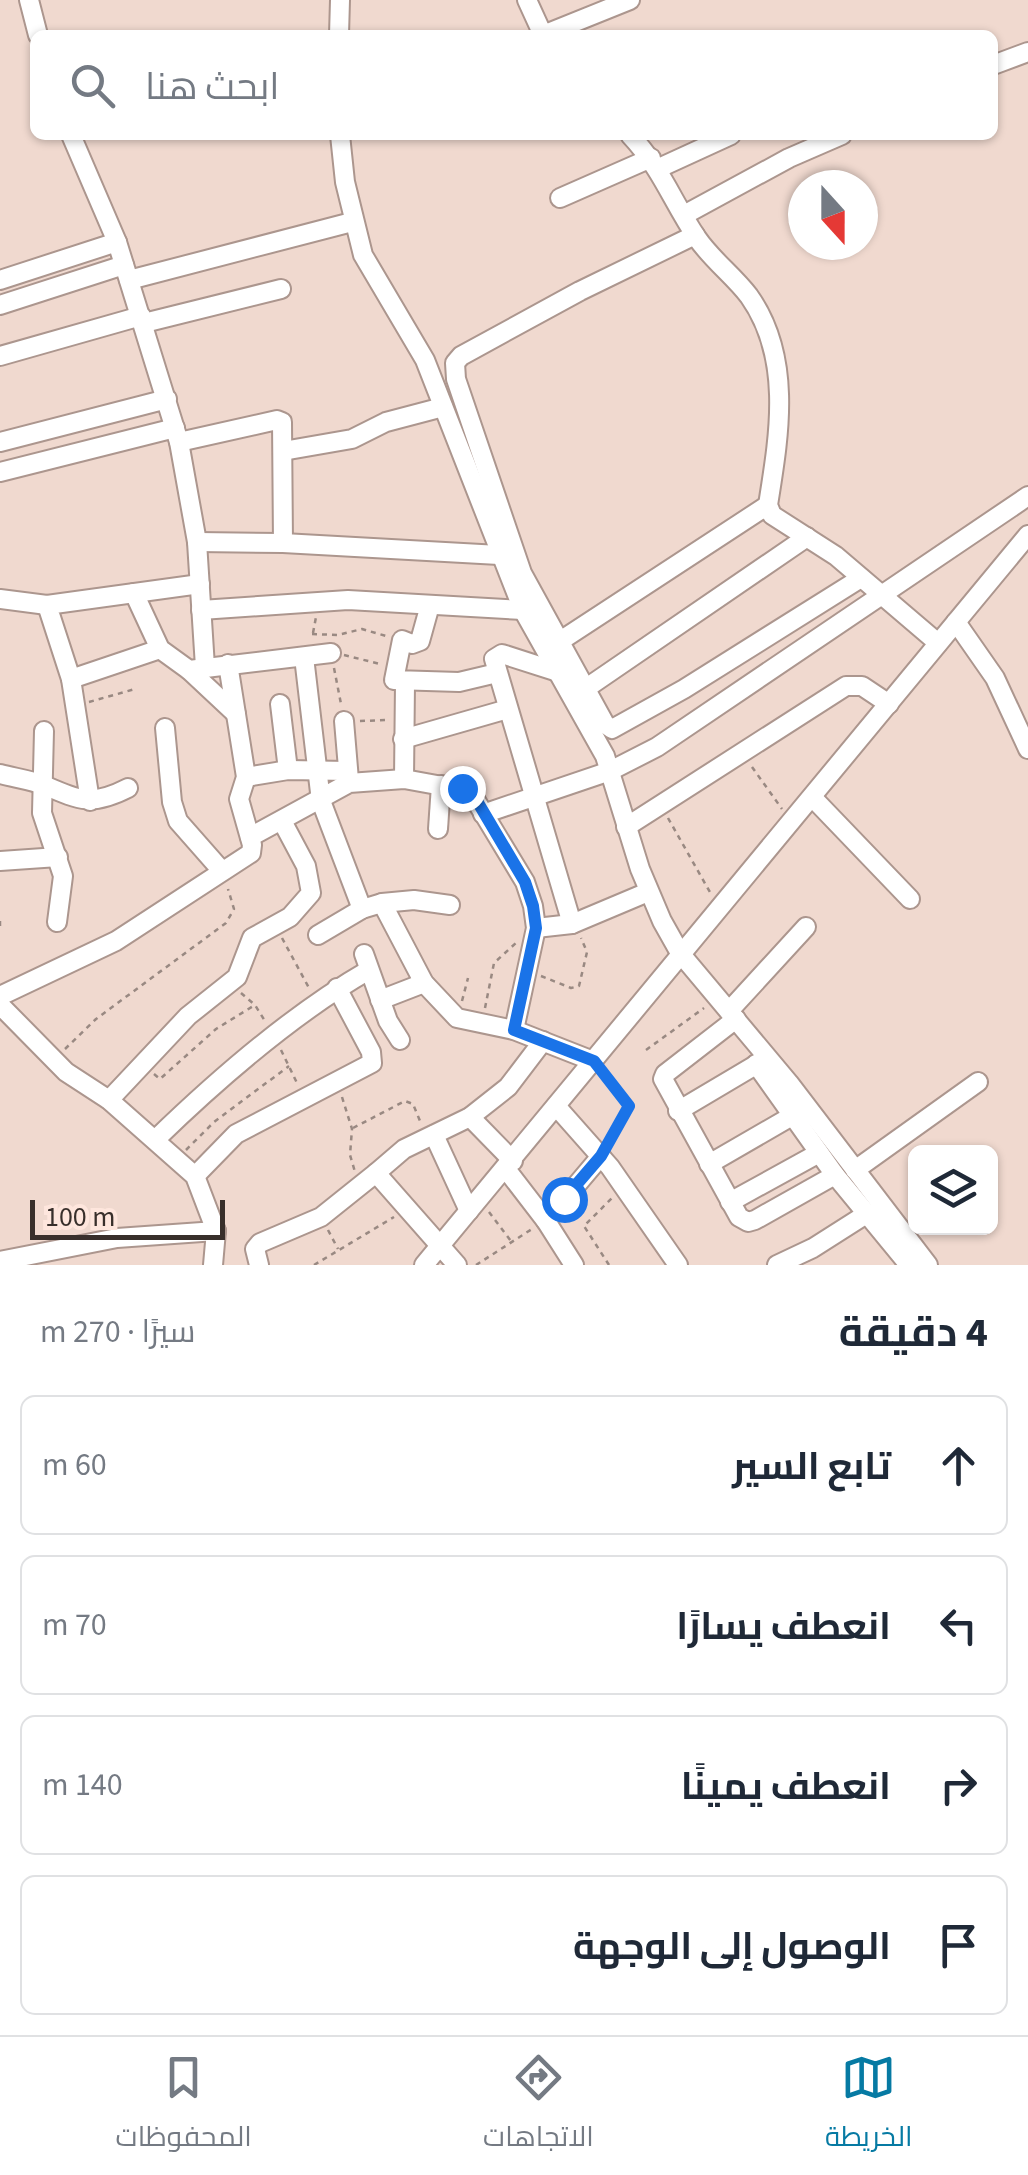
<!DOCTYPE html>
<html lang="ar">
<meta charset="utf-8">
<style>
:root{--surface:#fff;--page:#f6f6f7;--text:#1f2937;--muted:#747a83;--line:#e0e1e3;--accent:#067aa3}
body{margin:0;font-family:"Source Sans 3",Cairo,sans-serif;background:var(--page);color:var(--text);direction:rtl}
.controls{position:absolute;right:30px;bottom:30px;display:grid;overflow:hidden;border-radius:15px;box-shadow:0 2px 8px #0004}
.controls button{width:90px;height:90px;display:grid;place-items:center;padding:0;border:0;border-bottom:2px solid var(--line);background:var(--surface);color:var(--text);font:50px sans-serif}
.compass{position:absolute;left:788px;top:170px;width:90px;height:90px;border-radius:50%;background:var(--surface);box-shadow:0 2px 8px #0004;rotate:159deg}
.scale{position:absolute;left:30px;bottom:25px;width:195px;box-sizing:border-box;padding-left:10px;border:5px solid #382f2b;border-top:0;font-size:28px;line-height:35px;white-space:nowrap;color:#382f2b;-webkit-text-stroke:8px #fee6dd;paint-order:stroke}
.stop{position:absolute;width:30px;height:30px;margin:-22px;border:8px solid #1a73e8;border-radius:50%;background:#fff}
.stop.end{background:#1a73e8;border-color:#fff;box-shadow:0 2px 10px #0008}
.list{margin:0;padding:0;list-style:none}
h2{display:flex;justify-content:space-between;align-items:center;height:130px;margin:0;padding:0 40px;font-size:42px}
h2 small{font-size:32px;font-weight:400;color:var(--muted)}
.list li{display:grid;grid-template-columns:65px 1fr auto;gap:30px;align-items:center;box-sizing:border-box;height:140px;margin:0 20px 20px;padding:0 20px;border:2px solid var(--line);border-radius:15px}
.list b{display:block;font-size:38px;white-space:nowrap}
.list em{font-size:32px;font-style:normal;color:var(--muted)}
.icon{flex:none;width:55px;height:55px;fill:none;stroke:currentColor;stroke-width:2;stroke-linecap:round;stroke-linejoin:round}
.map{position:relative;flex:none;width:1028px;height:1265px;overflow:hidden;direction:ltr}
.search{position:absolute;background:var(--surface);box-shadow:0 2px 8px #0004;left:30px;right:30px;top:30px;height:110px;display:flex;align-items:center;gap:25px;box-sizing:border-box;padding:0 35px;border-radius:15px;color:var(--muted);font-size:38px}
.sheet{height:770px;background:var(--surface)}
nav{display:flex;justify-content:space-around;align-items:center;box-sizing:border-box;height:140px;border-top:2px solid var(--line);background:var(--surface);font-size:28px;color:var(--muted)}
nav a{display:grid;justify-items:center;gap:5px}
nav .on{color:var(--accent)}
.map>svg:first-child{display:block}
</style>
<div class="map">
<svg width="1028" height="1265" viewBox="0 0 1028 1265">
<rect width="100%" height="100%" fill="#f0d9cf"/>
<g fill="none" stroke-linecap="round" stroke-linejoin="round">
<g stroke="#ac968e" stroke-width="22">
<g id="minor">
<polyline points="29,0 38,35"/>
<polyline points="527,0 543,35 630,0"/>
<polyline points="339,35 340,0"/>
<polyline points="993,65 1028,52"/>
<polyline points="71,135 117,242 179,442 197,542 205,667"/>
<polyline points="340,135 345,182 363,255 425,360 523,610 605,756 640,869 662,921 680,953 789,1083 928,1265"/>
<path d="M630,135C662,169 672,201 697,238C712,260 733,275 749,296C793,358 779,436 768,505L772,515L836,556L938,643"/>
<polyline points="659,168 731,135"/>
<polyline points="560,198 651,158"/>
<polyline points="684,215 789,158 842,135"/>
<polyline points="695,235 580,291 461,356 455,363 456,379 522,573 605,724 612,729 684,689 861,578"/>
<polyline points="0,280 117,242"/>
<polyline points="129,280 352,222"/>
<polyline points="0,305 124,265"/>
<polyline points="144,323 281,289"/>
<polyline points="0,356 141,316"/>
<polyline points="0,442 167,399"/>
<polyline points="179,442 277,420 282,422 283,543"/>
<polyline points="283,451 352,439 386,422 443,407"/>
<polyline points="0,472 175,428"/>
<polyline points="197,542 283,543 499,555"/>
<polyline points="134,593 160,649 189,670 331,653"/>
<polyline points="0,599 47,605"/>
<polyline points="430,605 420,641 412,644 402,640 394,680 459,682 497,673"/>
<polyline points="201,610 348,600 523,610"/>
<polyline points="956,622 995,678 1028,749"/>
<polyline points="551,647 768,505"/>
<polyline points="304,657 321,801 362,909"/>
<polyline points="189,670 236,714"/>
<polyline points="558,672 502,654 494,659 572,924"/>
<polyline points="71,679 160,649"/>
<polyline points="585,689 807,537"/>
<polyline points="280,704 288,770"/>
<polyline points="344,721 349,780"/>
<polyline points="165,728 172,802 178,821 222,871"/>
<polyline points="44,731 42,813 63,876 57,922"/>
<polyline points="403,739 508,709"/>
<path d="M0,774C15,778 32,780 46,786C81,801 93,806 128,788"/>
<polyline points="246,777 288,770 348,771"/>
<polyline points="404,779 405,683"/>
<polyline points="813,798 910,899"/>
<polyline points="90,801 71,679 47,605 200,584"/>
<polyline points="483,814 610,771 657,747 1028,496"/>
<polyline points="626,827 846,686 862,686 889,704"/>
<polyline points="438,829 441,785"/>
<polyline points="250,837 349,783 404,779 470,791 525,882 533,906 536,928 514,1030"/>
<polyline points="0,861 58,857"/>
<polyline points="382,903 414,900 450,905"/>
<polyline points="536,928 572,924 648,892"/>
<polyline points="318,935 362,909 382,903 424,983 457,1018 514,1030 593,1061"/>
<polyline points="364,954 388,1021 400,1040"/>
<polyline points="0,996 116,941 251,853 252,845 239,799 246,777 228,664"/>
<polyline points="380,1000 424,983"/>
<polyline points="0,1005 66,1072 109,1100 195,1176 216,1231 213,1265"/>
<polyline points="729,1011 806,927"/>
<polyline points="736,1019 665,1074 663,1079 739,1217 748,1222 755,1220 835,1175"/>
<polyline points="756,1064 835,1175 909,1265"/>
<polyline points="109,1100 188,1016 237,977 252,938 290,917 311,893 306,866 282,821"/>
<polyline points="556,1106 610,1167 678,1265"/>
<polyline points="678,1111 764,1060"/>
<polyline points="470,1117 513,1161"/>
<polyline points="434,1135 469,1211"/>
<path d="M156,1139C218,1079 294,1013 369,970"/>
<polyline points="709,1164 792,1116"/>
<polyline points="506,1169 546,1221 574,1265"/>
<polyline points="855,1170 978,1082"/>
<polyline points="376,1173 404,1149 470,1117 508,1087 543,1041"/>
<polyline points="195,1176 236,1134 372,1063 371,1052 337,988"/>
<polyline points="730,1202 819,1153"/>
<polyline points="546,1221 601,1156"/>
<polyline points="0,1261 117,1238 216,1231"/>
<polyline points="259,1265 255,1249 260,1243 321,1217 376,1173 457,1265"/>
<polyline points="424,1265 1028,535"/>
<polyline points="777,1265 813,1248 868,1213"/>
</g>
</g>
<g stroke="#998982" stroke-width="2.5" stroke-dasharray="5 5" stroke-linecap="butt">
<polyline points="313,633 316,617"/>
<polyline points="312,634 338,635 362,629 386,636"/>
<polyline points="344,655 380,664"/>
<polyline points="334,668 341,704"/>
<polyline points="89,702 135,689"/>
<polyline points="360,721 387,720"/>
<polyline points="752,767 782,809"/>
<polyline points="668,818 711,894"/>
<polyline points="0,921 0,931"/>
<polyline points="282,938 309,988"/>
<polyline points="541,976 571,988 579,986 587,952 581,938"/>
<polyline points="241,993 255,1005 265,1021"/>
<polyline points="462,1001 468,978"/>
<polyline points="485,1008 494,963 517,942"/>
<polyline points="65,1049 96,1019 226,923 234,909 228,889"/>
<polyline points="281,1050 297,1083"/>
<polyline points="646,1050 704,1008"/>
<polyline points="154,1074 160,1079 216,1029 255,1005"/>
<polyline points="604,1074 629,1106 609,1142"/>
<polyline points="342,1097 352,1129 350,1155 355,1172"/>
<polyline points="353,1128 405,1101 413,1104 420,1121"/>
<polyline points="186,1150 214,1122 289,1066"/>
<polyline points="489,1212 511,1241"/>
<polyline points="328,1230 338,1249"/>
<polyline points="314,1265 394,1217"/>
<polyline points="476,1265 532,1229"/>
<polyline points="609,1265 584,1226 613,1197"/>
</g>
<use href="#minor" stroke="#fff" stroke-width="18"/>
</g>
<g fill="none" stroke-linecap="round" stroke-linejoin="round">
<polyline stroke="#1a73e8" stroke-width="12" points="462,788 477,801 525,882 533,906 536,928 514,1030 594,1061 629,1106 601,1156 564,1199"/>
</g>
</svg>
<div class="controls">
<button><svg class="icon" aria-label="layers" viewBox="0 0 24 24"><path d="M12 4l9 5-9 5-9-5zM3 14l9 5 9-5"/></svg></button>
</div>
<svg class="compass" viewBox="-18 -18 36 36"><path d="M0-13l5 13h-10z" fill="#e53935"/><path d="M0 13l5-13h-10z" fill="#747a83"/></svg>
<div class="scale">100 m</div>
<div class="stop" style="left:564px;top:1199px"></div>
<div class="stop end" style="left:462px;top:788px"></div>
<div class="search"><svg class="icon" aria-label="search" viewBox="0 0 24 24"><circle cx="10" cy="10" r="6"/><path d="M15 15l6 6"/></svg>ابحث هنا</div>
</div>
<section class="sheet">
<h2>4 دقيقة<small>سيرًا · 270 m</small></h2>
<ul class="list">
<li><svg class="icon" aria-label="ahead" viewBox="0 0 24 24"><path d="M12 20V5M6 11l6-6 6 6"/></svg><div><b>تابع السير</b></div><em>60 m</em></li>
<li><svg class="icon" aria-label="left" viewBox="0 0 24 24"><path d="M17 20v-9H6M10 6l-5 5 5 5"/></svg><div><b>انعطف يسارًا</b></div><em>70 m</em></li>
<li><svg class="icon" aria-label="right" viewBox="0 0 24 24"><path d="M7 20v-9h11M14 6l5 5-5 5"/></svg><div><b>انعطف يمينًا</b></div><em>140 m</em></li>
<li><svg class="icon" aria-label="arrive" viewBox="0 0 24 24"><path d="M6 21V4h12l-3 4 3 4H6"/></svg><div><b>الوصول إلى الوجهة</b></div></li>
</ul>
</section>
<nav>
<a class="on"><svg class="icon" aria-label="map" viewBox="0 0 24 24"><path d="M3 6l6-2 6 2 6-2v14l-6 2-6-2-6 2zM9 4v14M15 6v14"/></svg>الخريطة</a>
<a><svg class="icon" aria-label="directions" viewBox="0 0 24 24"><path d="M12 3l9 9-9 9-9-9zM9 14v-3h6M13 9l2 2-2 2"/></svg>الاتجاهات</a>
<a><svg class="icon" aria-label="saved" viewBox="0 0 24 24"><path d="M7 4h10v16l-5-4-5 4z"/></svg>المحفوظات</a>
</nav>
